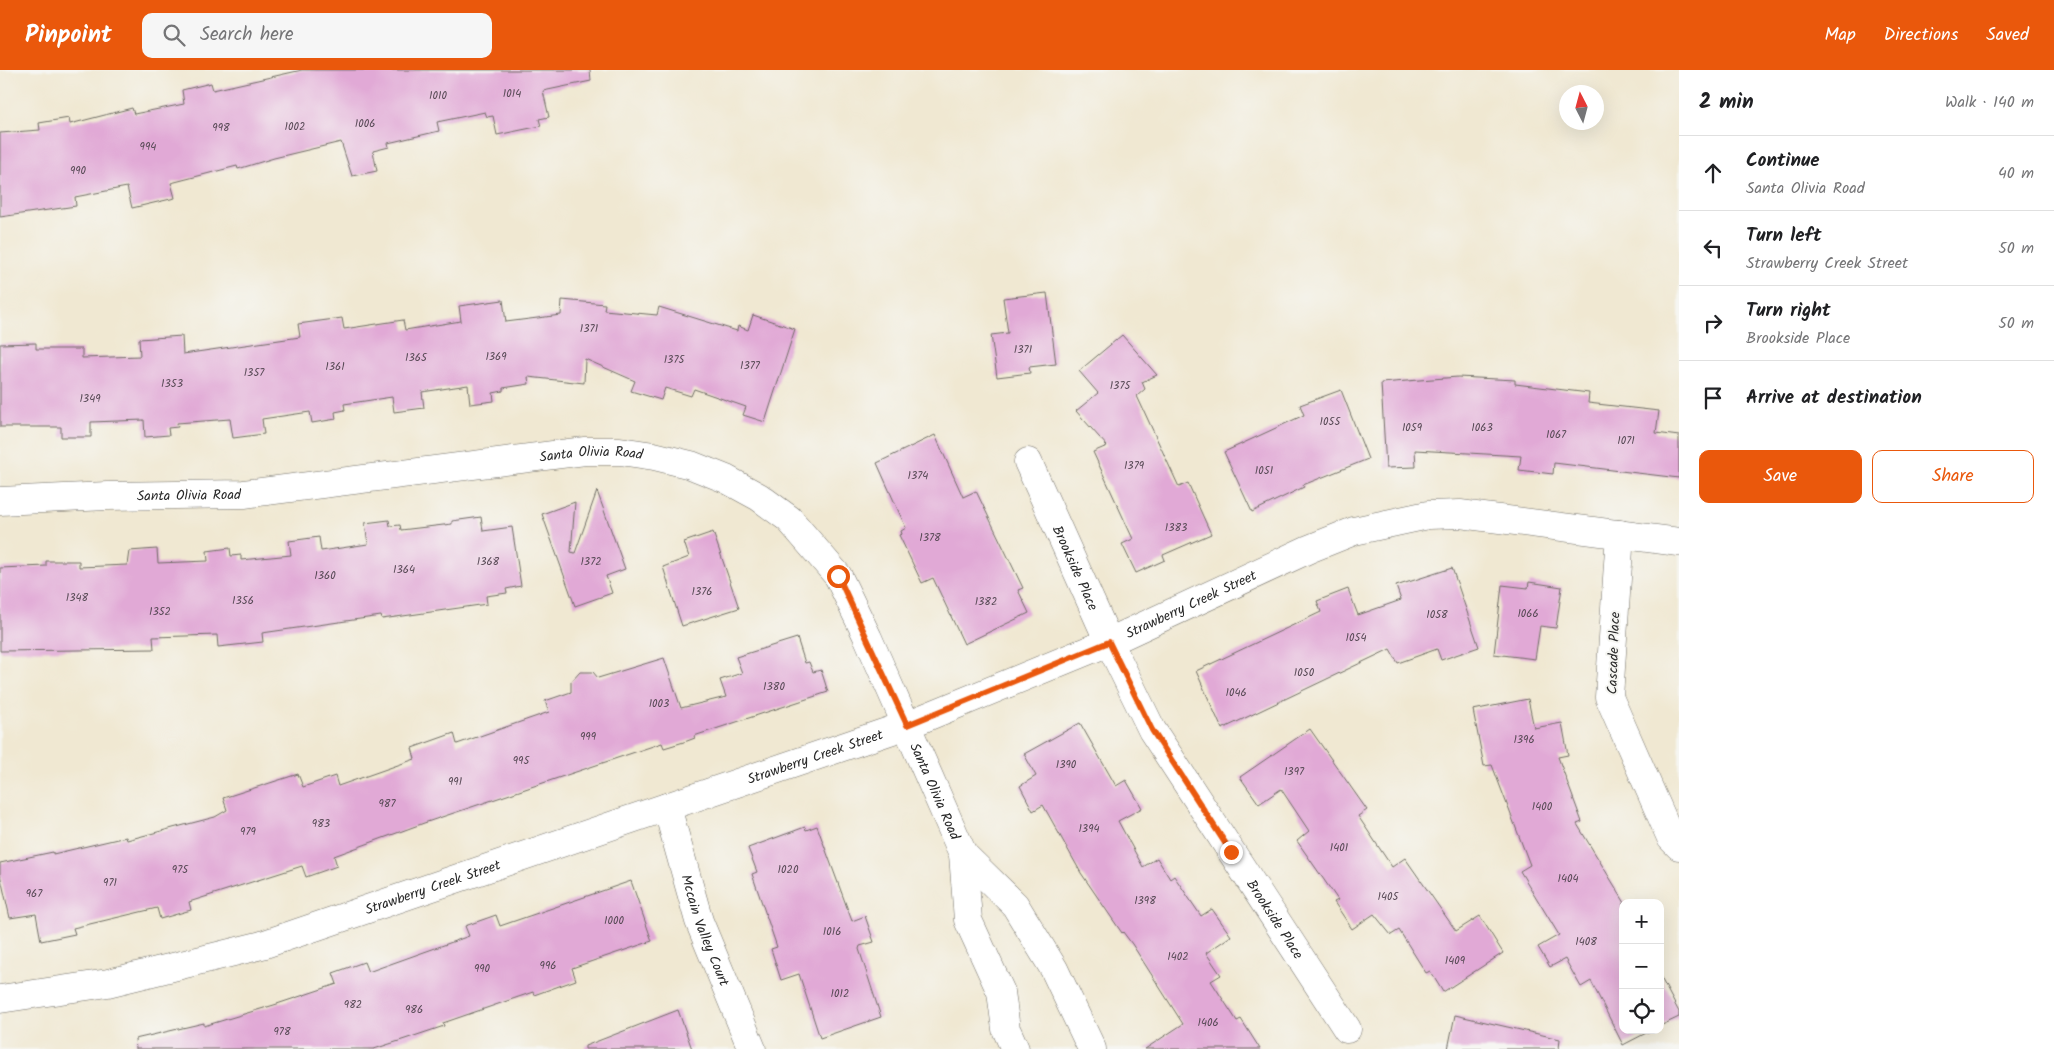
<!DOCTYPE html>
<meta charset="utf-8">
<style>
:root{--surface:#fff;--page:#f6f6f6;--text:#202124;--muted:#757577;--line:#e0e0e0;--accent:#ea580c}
body{margin:0;font-family:Kalam,sans-serif;background:var(--page);color:var(--text)}
.controls{position:absolute;right:15px;bottom:15px;display:grid;overflow:hidden;border-radius:10px;box-shadow:0 5px 20px #0002}
.controls button{width:45px;height:45px;display:grid;place-items:center;padding:0;border:0;border-bottom:1px solid var(--line);background:var(--surface);color:var(--text);font:25px sans-serif}
.compass{position:absolute;left:1559px;top:15px;width:45px;height:45px;border-radius:50%;background:var(--surface);box-shadow:0 5px 20px #0002;rotate:354deg}
.stop{position:absolute;width:15px;height:15px;margin:-11px;border:4px solid #ea580c;border-radius:50%;background:#fff}
.stop.end{background:#ea580c;border-color:#fff;box-shadow:0 1px 5px #0008}
.list{margin:0;padding:0;list-style:none}
h2{display:flex;justify-content:space-between;align-items:center;height:65px;margin:0;padding:0 20px;font-size:21px}
h2 small{font-size:16px;font-weight:400;color:var(--muted)}
.list li{display:grid;grid-template-columns:32px 1fr auto;gap:15px;align-items:center;box-sizing:border-box;height:75px;padding:0 20px;border-top:1px solid var(--line)}
.list b{display:block;font-size:19px;white-space:nowrap}
.list p{margin:0;font-size:16px;white-space:nowrap;color:var(--muted)}
.list em{font-size:16px;font-style:normal;color:var(--muted)}
.actions{display:flex;gap:10px;padding:15px 20px}
.actions a{flex:1;padding:11px 0;border:1px solid var(--accent);border-radius:10px;text-align:center;font-size:18px;color:var(--accent)}
.actions .main{background:var(--accent);color:#fff}
.icon{flex:none;width:28px;height:28px;fill:none;stroke:currentColor;stroke-width:2;stroke-linecap:round;stroke-linejoin:round}
.map{position:relative;flex:none;width:1679px;height:979px;overflow:hidden}
header{display:flex;align-items:center;gap:30px;box-sizing:border-box;height:70px;padding:0 25px;background:var(--accent);color:#fff}
header strong{font-size:24px}
nav{display:flex;gap:28px;margin-inline-start:auto;font-size:18px}
.search{width:350px;height:45px;background:var(--page);display:flex;align-items:center;gap:12px;box-sizing:border-box;padding:0 18px;border-radius:10px;color:var(--muted);font-size:19px}
main{display:flex}
aside{flex:1;background:var(--surface)}
.map>svg:first-child{display:block}
</style>
<header>
<strong>Pinpoint</strong>
<div class="search"><svg class="icon" aria-label="search" viewBox="0 0 24 24"><circle cx="10" cy="10" r="6"/><path d="M15 15l6 6"/></svg>Search here</div>
<nav><a>Map</a><a>Directions</a><a>Saved</a></nav>
</header>
<main>
<div class="map">
<svg width="1679" height="979" viewBox="0 0 1679 979">
<rect width="100%" height="100%" fill="#f6f6f2"/>
<filter id="ink" filterUnits="userSpaceOnUse"><feTurbulence type="fractalNoise" baseFrequency=".02" numOctaves="2"/><feDisplacementMap in="SourceGraphic" scale="10" xChannelSelector="R" yChannelSelector="G"/><feConvolveMatrix kernelMatrix="1 2 1 2 8 2 1 2 1" color-interpolation-filters="sRGB"/></filter>
<filter id="wash" filterUnits="userSpaceOnUse"><feTurbulence type="fractalNoise" baseFrequency=".0096" numOctaves="4" result="noise"/><feDisplacementMap in="SourceGraphic" scale="20" xChannelSelector="R" yChannelSelector="G"/><feGaussianBlur stdDeviation="1.12" result="paint"/><feColorMatrix in="noise" values="0 0 0 0 0 0 0 0 0 0 0 0 0 0 0 0 0 1.4 0 .05"/><feComposite in="paint" operator="in"/></filter>
<g filter="url(#wash)">
<rect width="100%" height="100%" fill="#f0e8d2"/>
<g id="blocks">
<g fill="#e1a9d6">
<polygon points="302,0 590,0 591,11 543,21 549,47 539,49 541,56 497,65 493,46 487,47 485,42 437,52 439,61 388,73 389,77 373,81 377,101 352,106 341,72 274,88 238,99 237,96 171,113 175,128 132,138 127,117 75,127 76,136 0,147 0,63 40,60 39,53 69,48 70,54 132,38 134,44 184,34 182,20 211,13 213,20"/>
<polygon points="1047,223 1056,294 1029,297 1030,303 997,307 991,265 1008,263 1003,228"/>
<polygon points="503,230 506,252 561,245 562,230 605,234 604,240 657,245 659,237 737,261 738,256 748,260 753,245 795,259 765,352 743,345 746,337 694,319 691,326 665,318 661,330 631,321 635,311 585,289 584,313 528,307 529,314 503,318 503,321 493,323 494,331 470,334 468,315 422,322 424,338 394,342 392,327 344,334 345,340 335,342 336,349 312,353 310,342 262,349 264,364 233,368 230,349 177,353 178,357 168,358 169,365 145,367 144,350 91,352 91,367 61,367 61,357 0,357 0,274 36,273 36,279 82,279 82,288 140,286 139,269 182,266 183,284 300,267 298,254 342,248 344,259 403,250 405,260 461,251 459,236"/>
<polygon points="1122,265 1157,305 1142,312 1145,319 1137,326 1179,417 1188,413 1211,464 1163,485 1165,490 1136,503 1122,474 1133,469 1093,382 1107,376 1076,341 1098,323 1079,301"/>
<polygon points="1458,307 1515,310 1515,314 1589,323 1588,333 1659,341 1656,363 1679,366 1679,408 1554,393 1553,404 1519,400 1521,386 1415,380 1416,397 1386,398 1381,313"/>
<polygon points="1341,320 1368,389 1303,415 1304,417 1252,442 1224,382 1304,345 1300,335"/>
<polygon points="935,365 963,427 976,421 1023,518 1018,520 1029,543 964,574 933,508 922,513 899,465 902,464 901,461 906,458 877,393"/>
<polygon points="597,421 625,499 606,506 612,523 575,536 542,444 575,432 571,482 575,483"/>
<polygon points="481,447 483,461 512,457 521,516 506,519 507,523 486,526 487,534 382,549 381,546 262,563 263,572 218,577 217,565 153,567 154,579 0,581 0,498 46,496 46,491 79,491 79,497 127,495 129,481 157,479 158,493 208,491 207,481 230,478 231,486 241,485 241,490 291,485 289,471 319,467 321,481 368,474 365,453 389,450 390,456 400,455 401,460 452,454 452,451"/>
<polygon points="713,462 739,538 682,556 663,497 689,487 684,472"/>
<polygon points="1452,498 1479,577 1441,590 1437,579 1398,593 1390,579 1222,659 1196,601 1321,542 1317,531 1348,519 1358,545 1401,530 1396,516"/>
<polygon points="1529,512 1562,517 1556,558 1540,556 1535,589 1494,584 1502,515 1528,518"/>
<polygon points="797,568 805,593 809,592 813,602 821,600 828,622 694,666 695,668 687,671 664,678 662,673 424,753 334,786 337,796 306,807 302,796 189,832 191,840 160,849 157,838 73,858 75,864 41,871 36,844 10,848 0,804 0,793 53,782 53,784 126,767 127,770 215,747 227,740 223,728 298,704 303,717 335,706 338,716 415,689 412,678 454,663 457,674 549,642 545,631 571,622 571,612 580,602 593,602 598,608 664,588 681,638 726,627 720,610 742,603 736,587"/>
<polygon points="1528,629 1534,658 1562,653 1568,685 1558,687 1582,752 1577,754 1625,833 1623,833 1623,960 1652,960 1623,975 1591,911 1581,917 1565,889 1550,897 1538,877 1559,865 1520,801 1530,795 1492,695 1484,696 1473,640"/>
<polygon points="1080,653 1116,716 1126,710 1142,738 1118,751 1143,797 1157,788 1170,809 1174,806 1201,846 1212,839 1231,866 1206,883 1221,905 1211,911 1237,951 1241,949 1260,979 1145,979 1183,954 1132,874 1123,862 1122,863 1081,803 1043,735 1033,741 1020,716 1036,706 1024,684"/>
<polygon points="1310,659 1367,740 1358,746 1392,797 1405,788 1456,861 1480,846 1503,883 1443,922 1430,901 1426,903 1399,860 1391,865 1374,844 1352,859 1334,832 1338,830 1297,771 1309,761 1281,719 1259,734 1240,707"/>
<polygon points="817,756 852,851 865,846 874,872 860,876 859,879 881,947 820,968 799,904 781,910 771,879 777,877 752,804 757,802 748,778 805,757 806,760"/>
<polygon points="631,811 652,871 572,898 576,910 534,925 533,922 443,953 444,956 402,970 374,979 136,979 135,969 204,953 204,956 274,935 337,914 333,903 364,892 368,902 469,866 465,856 496,845 500,856"/>
<polygon points="1660,906 1679,942 1679,947 1660,956"/>
<polygon points="678,940 692,979 585,979 585,976"/>
<polygon points="1455,945 1560,969 1559,979 1448,979"/>
</g>
</g>
</g>
<g filter="url(#ink)">
<use href="#blocks" fill-opacity="0" stroke="#706d65" stroke-width="1"/>
<g fill="none" stroke-linecap="round" stroke-linejoin="round">
<g stroke="#706d65" stroke-width="29">
<g id="minor">
<path id="s1" d="M1028,392L1109,572L1152,660L1347,959"/>
<path id="s2" d="M0,431L107,426L244,424L585,381H620L654,386L691,395L726,409L759,427L789,449L838,506L868,568L963,784L968,850L1001,922L1006,959L1015,979"/>
<polyline points="1620,464 1609,627 1671,768 1679,776"/>
<path id="s3" d="M667,737L699,851L752,979"/>
<polyline points="963,784 1015,835 1054,899 1092,979"/>
<path id="s4" d="M0,929L108,913L262,875L907,655L1109,572L1309,479L1354,461L1428,445L1460,444L1679,472"/>
</g>
</g>
<use href="#minor" stroke="#fff" stroke-width="28"/>
</g>
</g>
<g fill="none" stroke-linecap="round" stroke-linejoin="round" filter="url(#ink)">
<polyline stroke="#ea580c" stroke-width="6" points="838,506 907,655 1109,572 1152,660 1231,782"/>
</g>
<g text-anchor="middle" stroke-width="4" stroke-linejoin="round" paint-order="stroke">
<g font-size="11" fill="#584a56">
<text x="512" y="27">1014</text>
<text x="438" y="29">1010</text>
<text x="365" y="57">1006</text>
<text x="295" y="60">1002</text>
<text x="221" y="61">998</text>
<text x="148" y="80">994</text>
<text x="78" y="104">990</text>
<text x="589" y="262">1371</text>
<text x="1023" y="283">1371</text>
<text x="496" y="290">1369</text>
<text x="416" y="291">1365</text>
<text x="674" y="293">1375</text>
<text x="750" y="299">1377</text>
<text x="335" y="300">1361</text>
<text x="254" y="306">1357</text>
<text x="172" y="317">1353</text>
<text x="1120" y="319">1375</text>
<text x="90" y="332">1349</text>
<text x="1330" y="355">1055</text>
<text x="1412" y="361">1059</text>
<text x="1482" y="361">1063</text>
<text x="1556" y="368">1067</text>
<text x="1626" y="374">1071</text>
<text x="1134" y="399">1379</text>
<text x="1264" y="404">1051</text>
<text x="918" y="409">1374</text>
<text x="1176" y="461">1383</text>
<text x="930" y="471">1378</text>
<text x="488" y="495">1368</text>
<text x="591" y="495">1372</text>
<text x="404" y="503">1364</text>
<text x="325" y="509">1360</text>
<text x="702" y="525">1376</text>
<text x="77" y="531">1348</text>
<text x="243" y="534">1356</text>
<text x="986" y="535">1382</text>
<text x="160" y="545">1352</text>
<text x="1528" y="547">1066</text>
<text x="1437" y="548">1058</text>
<text x="1356" y="571">1054</text>
<text x="1304" y="606">1050</text>
<text x="774" y="620">1380</text>
<text x="1236" y="626">1046</text>
<text x="659" y="637">1003</text>
<text x="588" y="670">999</text>
<text x="1524" y="673">1396</text>
<text x="521" y="694">995</text>
<text x="1066" y="698">1390</text>
<text x="1294" y="705">1397</text>
<text x="455" y="715">991</text>
<text x="387" y="737">987</text>
<text x="1542" y="740">1400</text>
<text x="321" y="757">983</text>
<text x="1089" y="762">1394</text>
<text x="248" y="765">979</text>
<text x="1339" y="781">1401</text>
<text x="180" y="803">975</text>
<text x="788" y="803">1020</text>
<text x="1568" y="812">1404</text>
<text x="110" y="816">971</text>
<text x="34" y="827">967</text>
<text x="1388" y="830">1405</text>
<text x="1145" y="834">1398</text>
<text x="614" y="854">1000</text>
<text x="832" y="865">1016</text>
<text x="1586" y="875">1408</text>
<text x="1178" y="890">1402</text>
<text x="1455" y="894">1409</text>
<text x="548" y="899">996</text>
<text x="482" y="902">990</text>
<text x="840" y="927">1012</text>
<text x="353" y="938">982</text>
<text x="414" y="943">986</text>
<text x="1208" y="956">1406</text>
<text x="282" y="965">978</text>
</g>
<g font-size="14" fill="#2b2b2b" stroke="#f6f6f2">
<text dy="5" stroke="none"><textPath href="#s2" startOffset="594">Santa Olivia Road</textPath></text>
<text dy="5" stroke="none"><textPath href="#s2" startOffset="189">Santa Olivia Road</textPath></text>
<text dy="5" stroke="none"><textPath href="#s1" startOffset="116">Brookside Place</textPath></text>
<text dy="5" stroke="none"><textPath href="#s4" startOffset="1258">Strawberry Creek Street</textPath></text>
<text transform="translate(1613 583) rotate(-88)" y="5">Cascade Place</text>
<text dy="5" stroke="none"><textPath href="#s4" startOffset="852">Strawberry Creek Street</textPath></text>
<text dy="5" stroke="none"><textPath href="#s2" startOffset="1119">Santa Olivia Road</textPath></text>
<text dy="5" stroke="none"><textPath href="#s4" startOffset="448">Strawberry Creek Street</textPath></text>
<text dy="5" stroke="none"><textPath href="#s1" startOffset="521">Brookside Place</textPath></text>
<text dy="5" stroke="none"><textPath href="#s3" startOffset="129">Mccain Valley Court</textPath></text>
</g>
</g>
</svg>
<div class="controls">
<button>+</button>
<button>−</button>
<button><svg class="icon" aria-label="locate" viewBox="0 0 24 24"><circle cx="12" cy="12" r="6"/><path d="M12 2v4M12 18v4M2 12h4M18 12h4"/></svg></button>
</div>
<svg class="compass" viewBox="-18 -18 36 36"><path d="M0-13l5 13h-10z" fill="#e53935"/><path d="M0 13l5-13h-10z" fill="#757577"/></svg>
<div class="stop" style="left:838px;top:506px"></div>
<div class="stop end" style="left:1231px;top:782px"></div>
</div>
<aside>
<h2>2 min<small>Walk · 140 m</small></h2>
<ul class="list">
<li><svg class="icon" aria-label="ahead" viewBox="0 0 24 24"><path d="M12 20V5M6 11l6-6 6 6"/></svg><div><b>Continue</b><p>Santa Olivia Road</p></div><em>40 m</em></li>
<li><svg class="icon" aria-label="left" viewBox="0 0 24 24"><path d="M17 20v-9H6M10 6l-5 5 5 5"/></svg><div><b>Turn left</b><p>Strawberry Creek Street</p></div><em>50 m</em></li>
<li><svg class="icon" aria-label="right" viewBox="0 0 24 24"><path d="M7 20v-9h11M14 6l5 5-5 5"/></svg><div><b>Turn right</b><p>Brookside Place</p></div><em>50 m</em></li>
<li><svg class="icon" aria-label="arrive" viewBox="0 0 24 24"><path d="M6 21V4h12l-3 4 3 4H6"/></svg><div><b>Arrive at destination</b></div></li>
</ul>
<div class="actions"><a class="main">Save</a><a>Share</a></div>
</aside>
</main>
